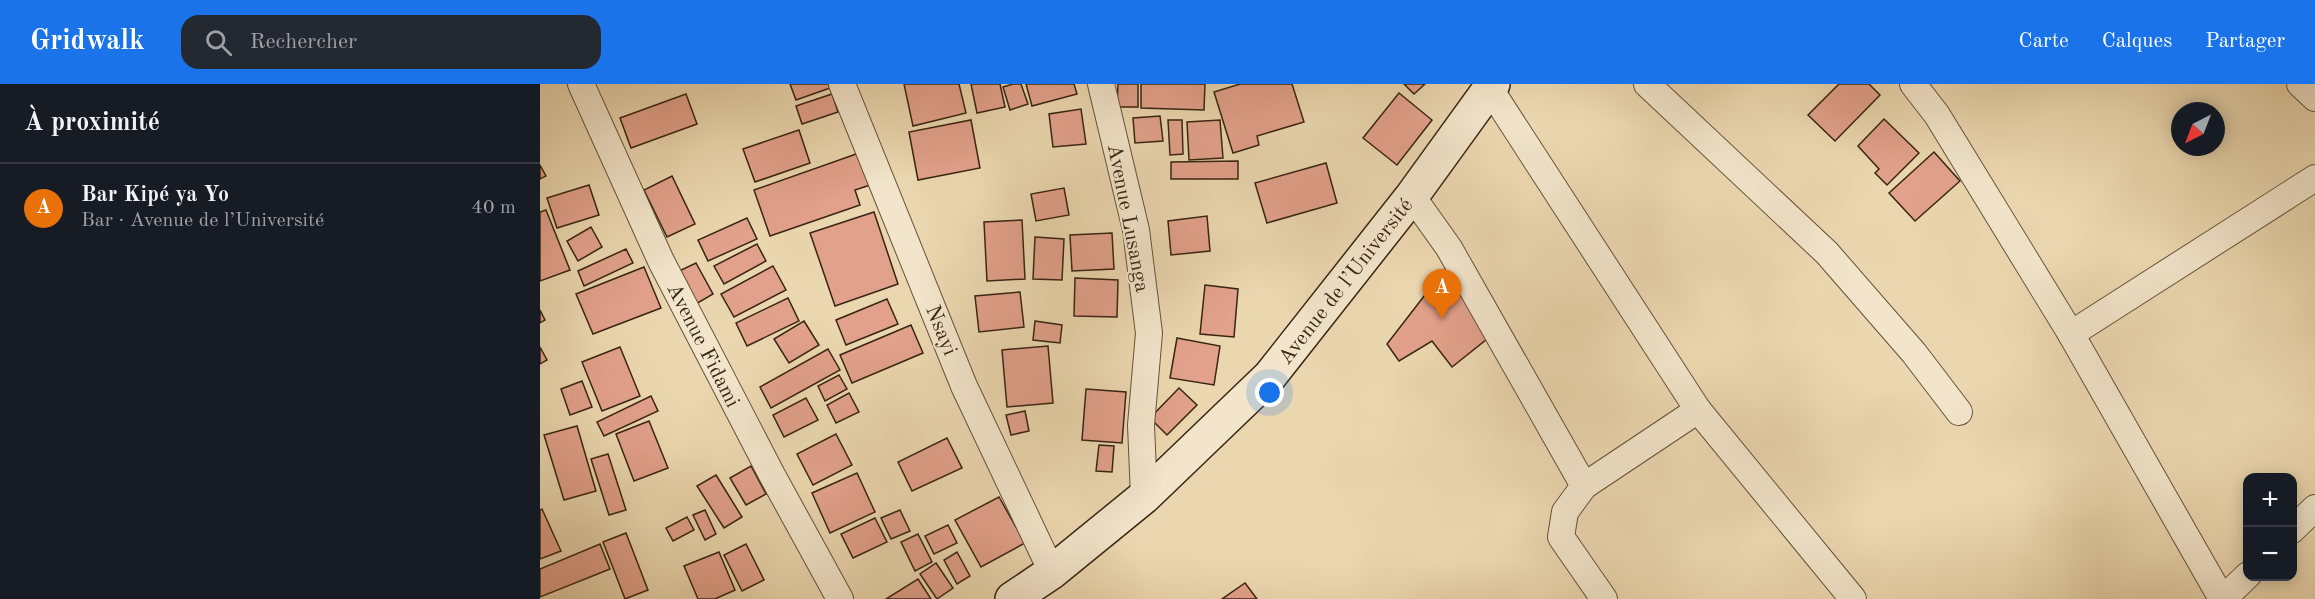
<!DOCTYPE html>
<html lang="fr">
<meta charset="utf-8">
<style>
:root{--surface:#171b24;--page:#242831;--text:#f1f3f6;--muted:#9ea1a6;--line:#363941;--accent:#1a73e8}
body{margin:0;font-family:"Old Standard TT",serif;background:var(--page);color:var(--text)}
.controls{position:absolute;right:18px;bottom:18px;display:grid;overflow:hidden;border-radius:12px;box-shadow:0 3px 15px #0003}
.controls button{width:54px;height:54px;display:grid;place-items:center;padding:0;border:0;border-bottom:2px solid var(--line);background:var(--surface);color:var(--text);font:30px sans-serif}
.compass{position:absolute;left:1631px;top:18px;width:54px;height:54px;border-radius:50%;background:var(--surface);box-shadow:0 3px 15px #0003;rotate:222deg}
.you{position:absolute;left:730px;top:309px;width:21px;height:21px;margin:-15px;border:4px solid #fff;border-radius:50%;background:#1a73e8;box-shadow:0 0 0 9px #1a73e833}
.badge{display:grid;place-items:center;width:39px;height:39px;border-radius:50%;background:var(--accent);color:#fff;font-size:20px;font-weight:700}
.pin{position:absolute;translate:-50% -50px;filter:drop-shadow(0 2px 3px #0008)}
.pin::after{content:'';position:absolute;top:32px;width:21px;height:18px;background:inherit;clip-path:polygon(0 0,100% 0,50% 100%)}
.list{margin:0;padding:0;list-style:none}
h2{display:flex;justify-content:space-between;align-items:center;height:78px;margin:0;padding:0 24px;font-size:26px}
h2 small{font-size:20px;font-weight:400;color:var(--muted)}
.list li{display:grid;grid-template-columns:39px 1fr auto;gap:18px;align-items:center;box-sizing:border-box;height:90px;padding:0 24px;border-top:2px solid var(--line)}
.list b{display:block;font-size:22px;white-space:nowrap}
.list p{margin:0;font-size:20px;white-space:nowrap;color:var(--muted)}
.list em{font-size:20px;font-style:normal;color:var(--muted)}
.icon{flex:none;width:33px;height:33px;fill:none;stroke:currentColor;stroke-width:2;stroke-linecap:round;stroke-linejoin:round}
.map{position:relative;flex:none;width:1775px;height:515px;overflow:hidden}
header{display:flex;align-items:center;gap:36px;box-sizing:border-box;height:84px;padding:0 30px;background:var(--accent);color:#fff}
header strong{font-size:28px}
nav{display:flex;gap:33px;margin-inline-start:auto;font-size:21px}
.search{width:420px;height:54px;background:var(--page);display:flex;align-items:center;gap:15px;box-sizing:border-box;padding:0 21px;border-radius:18px;color:var(--muted);font-size:22px}
main{display:flex}
aside{flex:1;background:var(--surface)}
.map>svg:first-child{display:block}
</style>
<header>
<strong>Gridwalk</strong>
<div class="search"><svg class="icon" aria-label="search" viewBox="0 0 24 24"><circle cx="10" cy="10" r="6"/><path d="M15 15l6 6"/></svg>Rechercher</div>
<nav><a>Carte</a><a>Calques</a><a>Partager</a></nav>
</header>
<main>
<aside>
<h2>À proximité<small></small></h2>
<ul class="list">
<li><span class="badge" style="background:#e8710a">A</span><div><b>Bar Kipé ya Yo</b><p>Bar · Avenue de l’Université</p></div><em>40 m</em></li>
</ul>
</aside>
<div class="map">
<svg width="1775" height="515" viewBox="0 0 1775 515">
<rect width="100%" height="100%" fill="#ebd7af"/>
<filter id="stains"><feTurbulence type="fractalNoise" baseFrequency=".00333" numOctaves="4"/><feColorMatrix values="0 0 0 0 .2 0 0 0 0 .09 0 0 0 0 .02 0 0 0 .5 -.17"/></filter>
<radialGradient id="worn" r=".72"><stop offset=".6" stop-color="#630" stop-opacity="0"/><stop offset="1" stop-color="#630" stop-opacity=".3"/></radialGradient>
<g fill="#e2a18b" stroke="#382413" stroke-width="1.5">
<polygon points="250,0 289,0 290,4 256,16"/>
<polygon points="364,0 419,0 426,29 373,42"/>
<polygon points="431,0 460,0 465,23 437,29"/>
<polygon points="473,0 481,0 488,20 470,26 463,3"/>
<polygon points="486,0 534,0 537,10 492,22"/>
<polygon points="578,0 598,0 598,23 577,23"/>
<polygon points="601,0 665,0 664,26 601,24"/>
<polygon points="700,0 752,0 764,38 717,52 719,61 693,69 674,8"/>
<polygon points="864,0 885,0 874,10"/>
<polygon points="1299,0 1329,0 1340,11 1295,57 1268,31"/>
<polygon points="859,9 892,36 857,81 823,54"/>
<polygon points="146,10 157,40 91,64 80,34"/>
<polygon points="292,10 298,28 262,40 256,22"/>
<polygon points="541,25 546,60 513,63 509,30"/>
<polygon points="620,32 623,57 595,59 593,34"/>
<polygon points="1344,35 1379,69 1347,101 1335,89 1339,85 1318,62"/>
<polygon points="431,36 440,84 378,96 369,48"/>
<polygon points="628,36 642,36 643,70 630,71"/>
<polygon points="680,36 683,74 649,76 647,38"/>
<polygon points="259,46 270,79 215,98 203,65"/>
<polygon points="1394,68 1420,97 1375,137 1349,109"/>
<polygon points="319,69 330,101 315,106 320,121 230,152 214,106"/>
<polygon points="698,77 698,95 631,95 631,78"/>
<polygon points="786,79 797,119 727,139 715,99"/>
<polygon points="0,81 6,92 0,95"/>
<polygon points="132,92 155,140 127,153 104,106"/>
<polygon points="49,101 59,131 17,144 7,114"/>
<polygon points="524,104 529,131 496,137 491,110"/>
<polygon points="6,126 30,186 0,197 0,128"/>
<polygon points="334,128 358,200 295,222 270,149"/>
<polygon points="667,132 670,167 631,171 628,137"/>
<polygon points="207,134 217,155 168,177 158,156"/>
<polygon points="482,136 485,195 447,197 444,138"/>
<polygon points="51,143 62,163 38,177 27,157"/>
<polygon points="572,149 574,185 532,187 530,151"/>
<polygon points="495,153 524,155 522,196 493,195"/>
<polygon points="217,160 226,177 184,200 174,182"/>
<polygon points="86,165 93,179 44,202 38,187"/>
<polygon points="156,179 173,210 156,220 139,187"/>
<polygon points="233,182 246,206 194,233 181,210"/>
<polygon points="104,183 121,224 53,250 36,210"/>
<polygon points="905,185 952,251 912,283 892,257 859,277 847,260"/>
<polygon points="535,194 578,196 577,233 534,232"/>
<polygon points="665,201 698,205 694,253 660,250"/>
<polygon points="480,208 484,243 439,248 435,212"/>
<polygon points="248,214 259,237 207,262 196,239"/>
<polygon points="347,215 358,240 306,261 296,236"/>
<polygon points="0,226 5,236 0,239"/>
<polygon points="264,237 279,261 249,279 234,255"/>
<polygon points="495,237 522,241 520,259 493,256"/>
<polygon points="371,241 383,269 312,299 300,271"/>
<polygon points="637,254 680,262 674,301 630,294"/>
<polygon points="508,262 513,319 467,323 462,266"/>
<polygon points="0,263 7,276 0,280"/>
<polygon points="80,263 100,312 62,327 42,278"/>
<polygon points="288,265 300,286 231,324 220,303"/>
<polygon points="299,291 307,305 285,317 278,302"/>
<polygon points="42,297 52,323 30,331 21,305"/>
<polygon points="639,304 657,321 627,351 610,334"/>
<polygon points="546,305 586,308 582,359 542,356"/>
<polygon points="309,309 319,328 296,339 287,321"/>
<polygon points="111,312 118,327 64,352 57,338"/>
<polygon points="266,314 278,336 244,353 233,331"/>
<polygon points="485,327 489,347 471,351 466,331"/>
<polygon points="109,337 128,384 94,397 76,350"/>
<polygon points="37,342 56,407 24,416 4,351"/>
<polygon points="296,350 312,381 273,401 257,370"/>
<polygon points="407,354 422,384 372,407 358,378"/>
<polygon points="559,361 574,362 572,388 556,387"/>
<polygon points="68,370 86,426 69,431 51,375"/>
<polygon points="211,382 226,410 206,421 190,394"/>
<polygon points="317,389 335,428 290,449 272,409"/>
<polygon points="176,391 202,433 184,444 157,402"/>
<polygon points="459,413 485,459 441,483 415,436"/>
<polygon points="2,425 21,467 0,475 0,426"/>
<polygon points="165,426 176,450 165,456 153,431"/>
<polygon points="360,426 370,447 351,455 341,434"/>
<polygon points="147,433 154,446 133,457 126,444"/>
<polygon points="335,434 347,458 313,474 301,450"/>
<polygon points="408,441 417,459 394,470 385,452"/>
<polygon points="86,449 108,506 85,515 63,458"/>
<polygon points="378,450 392,478 375,487 361,458"/>
<polygon points="60,460 70,485 0,513 0,485"/>
<polygon points="206,460 224,496 202,507 184,471"/>
<polygon points="179,468 195,506 175,515 158,515 144,482"/>
<polygon points="417,468 430,492 417,500 404,476"/>
<polygon points="396,479 413,504 397,515 380,490"/>
<polygon points="378,495 391,515 346,515"/>
<polygon points="705,499 717,515 682,515"/>
</g>
<g fill="none" stroke-linecap="round" stroke-linejoin="round">
<g stroke="#65513a" stroke-width="28">
<g id="minor">
<polyline points="41,0 121,177 232,391 300,515"/>
<polyline points="302,0 424,302 512,488"/>
<polyline points="561,0 596,146 609,249 601,341 604,413"/>
<polyline points="1107,0 1287,169 1374,269 1419,328"/>
<polyline points="1373,0 1397,31 1531,250 1682,515"/>
<polyline points="1760,0 1775,14"/>
<polyline points="950,5 1158,326 1313,515"/>
<polyline points="872,112 909,164 1044,402 1025,428 1021,453 1064,515"/>
<polyline points="1531,250 1775,94"/>
<polyline points="1044,402 1158,326"/>
<polyline points="1752,446 1775,424"/>
<polyline points="1683,515 1708,491"/>
</g>
</g>
<g stroke="#382413" stroke-width="36">
<polyline id="secondary" points="472,515 512,488 604,413 730,292 872,112 953,0"/>
</g>
<use href="#minor" stroke="#f2e5cb" stroke-width="26"/>
<use href="#secondary" stroke="#f2e5cb" stroke-width="33"/>
</g>
<g text-anchor="middle" stroke-width="4.5" stroke-linejoin="round" paint-order="stroke">
<g font-size="21" fill="#382413" stroke="#f2e5cb">
<text transform="translate(589 134) rotate(79)" y="7">Avenue Lusanga</text>
<text transform="translate(805 197) rotate(-52)" y="7">Avenue de l’Université</text>
<text transform="translate(402 246) rotate(68)" y="7">Nsayi</text>
<text transform="translate(164 261) rotate(63)" y="7">Avenue Fidami</text>
</g>
</g>
<rect width="100%" height="100%" filter="url(#stains)"/>
<rect width="100%" height="100%" fill="url(#worn)"/>
</svg>
<div class="controls">
<button>+</button>
<button>−</button>
</div>
<svg class="compass" viewBox="-18 -18 36 36"><path d="M0-13l5 13h-10z" fill="#e53935"/><path d="M0 13l5-13h-10z" fill="#9ea1a6"/></svg>
<div class="you"></div>
<div class="pin badge" style="left:902px;top:235px;background:#e8710a">A</div>
</div>
</main>
